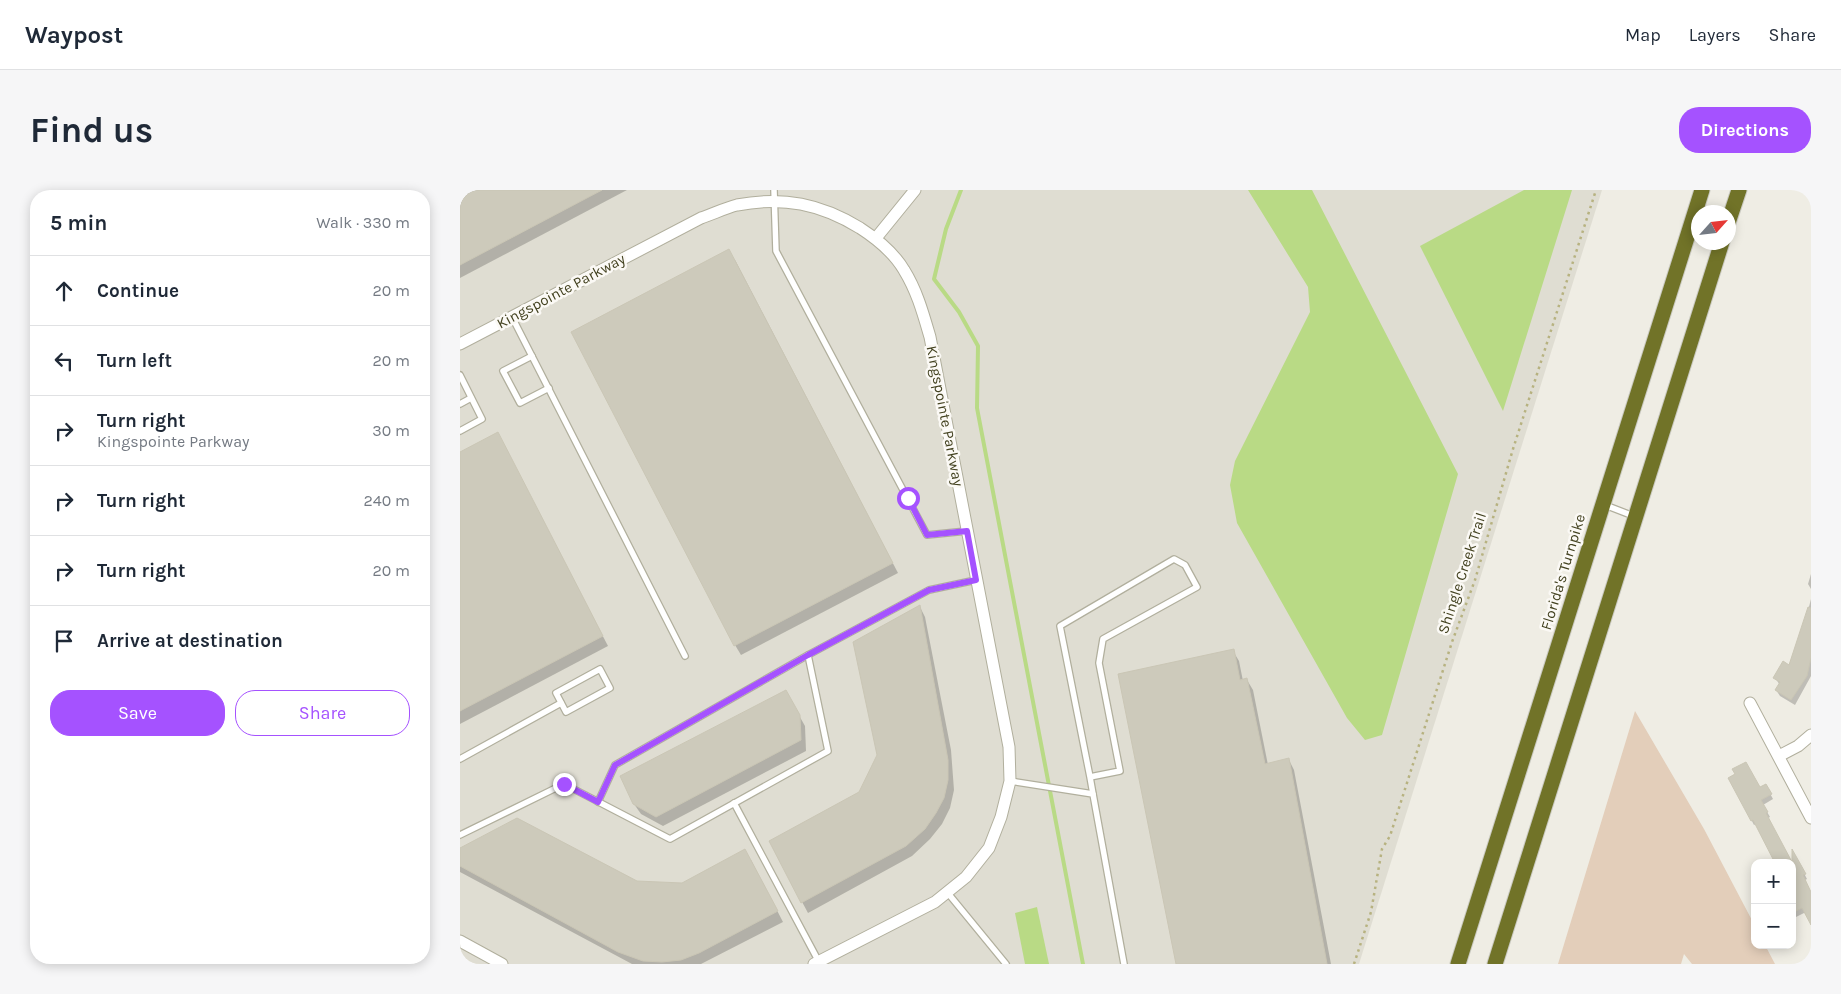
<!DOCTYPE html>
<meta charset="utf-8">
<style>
:root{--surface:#fff;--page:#f6f6f7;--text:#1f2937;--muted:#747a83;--line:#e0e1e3;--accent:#a552ff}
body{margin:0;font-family:Karla,sans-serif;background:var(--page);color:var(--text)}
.controls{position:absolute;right:15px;bottom:15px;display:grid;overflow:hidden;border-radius:10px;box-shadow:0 2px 12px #0003}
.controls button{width:45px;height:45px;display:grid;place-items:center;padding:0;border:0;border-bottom:1px solid var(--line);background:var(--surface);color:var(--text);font:25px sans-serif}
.compass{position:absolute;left:1231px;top:15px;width:45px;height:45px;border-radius:50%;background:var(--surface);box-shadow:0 2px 12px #0003;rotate:63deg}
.stop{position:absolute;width:15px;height:15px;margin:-11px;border:4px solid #a552ff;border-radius:50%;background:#fff}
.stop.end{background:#a552ff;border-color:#fff;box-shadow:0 1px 5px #0008}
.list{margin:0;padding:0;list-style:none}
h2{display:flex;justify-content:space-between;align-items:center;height:65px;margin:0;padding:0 20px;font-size:21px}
h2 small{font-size:16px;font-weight:400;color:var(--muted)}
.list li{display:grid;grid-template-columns:32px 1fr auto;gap:15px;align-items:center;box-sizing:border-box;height:70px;padding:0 20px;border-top:1px solid var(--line)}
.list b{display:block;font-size:19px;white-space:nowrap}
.list p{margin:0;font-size:16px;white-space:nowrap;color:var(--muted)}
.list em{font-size:16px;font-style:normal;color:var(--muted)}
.actions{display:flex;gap:10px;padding:15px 20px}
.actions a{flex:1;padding:11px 0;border:1px solid var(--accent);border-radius:20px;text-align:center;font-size:18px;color:var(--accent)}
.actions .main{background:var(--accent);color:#fff}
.icon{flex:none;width:28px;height:28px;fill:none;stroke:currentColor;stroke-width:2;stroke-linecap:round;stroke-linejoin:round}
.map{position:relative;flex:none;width:1351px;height:774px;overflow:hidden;border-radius:20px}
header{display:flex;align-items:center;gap:30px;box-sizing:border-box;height:70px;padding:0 25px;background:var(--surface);border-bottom:1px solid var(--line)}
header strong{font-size:24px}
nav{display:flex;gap:28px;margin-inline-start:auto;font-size:18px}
.intro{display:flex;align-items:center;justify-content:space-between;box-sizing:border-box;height:120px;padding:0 30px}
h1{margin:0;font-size:35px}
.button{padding:12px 22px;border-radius:20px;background:var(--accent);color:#fff;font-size:18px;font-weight:700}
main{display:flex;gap:30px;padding:0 30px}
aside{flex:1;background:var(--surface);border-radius:20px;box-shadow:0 2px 12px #0003}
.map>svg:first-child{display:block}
</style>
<header>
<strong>Waypost</strong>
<nav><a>Map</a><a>Layers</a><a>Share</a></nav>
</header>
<div class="intro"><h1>Find us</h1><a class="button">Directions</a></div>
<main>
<aside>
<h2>5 min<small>Walk · 330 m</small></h2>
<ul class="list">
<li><svg class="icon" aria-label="ahead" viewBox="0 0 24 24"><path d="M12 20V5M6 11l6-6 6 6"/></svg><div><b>Continue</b></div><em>20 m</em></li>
<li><svg class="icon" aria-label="left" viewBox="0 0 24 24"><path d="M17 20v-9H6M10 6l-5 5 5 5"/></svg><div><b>Turn left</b></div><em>20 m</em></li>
<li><svg class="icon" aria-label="right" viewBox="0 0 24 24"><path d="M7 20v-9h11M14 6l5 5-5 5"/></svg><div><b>Turn right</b><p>Kingspointe Parkway</p></div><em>30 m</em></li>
<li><svg class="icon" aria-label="right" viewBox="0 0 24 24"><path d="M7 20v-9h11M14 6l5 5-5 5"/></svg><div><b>Turn right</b></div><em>240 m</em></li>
<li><svg class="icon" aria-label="right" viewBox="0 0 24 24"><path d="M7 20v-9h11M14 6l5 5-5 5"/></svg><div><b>Turn right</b></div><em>20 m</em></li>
<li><svg class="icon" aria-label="arrive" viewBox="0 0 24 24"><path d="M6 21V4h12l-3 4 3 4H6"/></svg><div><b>Arrive at destination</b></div></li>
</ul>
<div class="actions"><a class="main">Save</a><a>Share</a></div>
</aside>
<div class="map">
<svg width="1351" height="774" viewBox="0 0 1351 774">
<rect width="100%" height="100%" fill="#efede4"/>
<polygon fill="#dfddd2" points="0,0 1142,0 899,774 0,774"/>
<polygon fill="#e3ceba" points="1175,521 1244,639 1295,736 1295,755 1305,755 1315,774 1232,774 1224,764 1221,774 1098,774"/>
<g fill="#b9da85">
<polygon points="788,0 852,0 998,284 922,545 905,550 887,528 777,333 770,295 775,271 850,122 848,97"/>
<polygon points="1064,0 1112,0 1043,221 960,56"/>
<polygon points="577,717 589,774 565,774 555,723"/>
</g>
<g fill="#0003">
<polygon points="0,0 167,0 0,88"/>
<polygon points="275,70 438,383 281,465 275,455"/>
<polygon points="43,254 148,456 0,534 0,263"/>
<polygon points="1351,384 1351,399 1348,394"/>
<polygon points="1351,409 1351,486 1335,515 1320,506 1316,500 1320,495 1315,488 1330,477 1343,440"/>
<polygon points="460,417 465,427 491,560 494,600 490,618 482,634 470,649 452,666 348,723 310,652 400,603 419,565"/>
<polygon points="773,461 779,471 783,491 787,490 793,500 808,575 829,570 834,580 871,774 717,774"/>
<polygon points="331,511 345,536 346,561 203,636 181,624 174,614"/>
<polygon points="1270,588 1300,599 1306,596 1313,609 1303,615 1310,627 1308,628 1331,671 1336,668 1347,689 1345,690 1351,703 1351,732 1346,722 1334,728 1332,724 1332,673 1296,634 1294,635"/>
<polygon points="0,659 176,692 222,694 291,670 323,732 241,774 172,774 0,682"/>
</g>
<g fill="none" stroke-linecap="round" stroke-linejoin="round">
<polyline stroke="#b9da85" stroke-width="4" points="501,0 486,39 474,89 499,122 518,156 517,218 623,774"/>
</g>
<g fill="#cdcabb" stroke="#cac6b5">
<polygon points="0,0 142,0 0,75"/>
<polygon points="269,59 433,373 274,456 111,142"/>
<polygon points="38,242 143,446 0,521 0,262"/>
<polygon points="460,415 488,570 488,590 484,608 476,623 465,639 446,656 341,713 309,651 399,602 417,565 393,452"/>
<polygon points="1348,417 1351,418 1351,468 1347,486 1331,510 1315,500 1320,492 1313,488 1323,471 1329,475"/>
<polygon points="774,459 780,490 787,488 805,574 829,568 867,774 716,774 658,484"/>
<polygon points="326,500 340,525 341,550 196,627 173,614 160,586"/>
<polygon points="1286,572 1300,597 1306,594 1312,604 1301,610 1308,622 1306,623 1332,672 1332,659 1346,684 1343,685 1351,702 1351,735 1342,718 1332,723 1332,673 1315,673 1293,630 1291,631 1268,588 1275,584 1272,579"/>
<polygon points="57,628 177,691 222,693 285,659 318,721 239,763 221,770 202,772 183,771 158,762 0,676 0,658"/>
</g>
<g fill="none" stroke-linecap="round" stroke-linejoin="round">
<g stroke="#b1af9d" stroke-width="8">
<g id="lane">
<polyline points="314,0 316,61 467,345 507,341"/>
<polyline points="52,127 225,466"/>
<polyline points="72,166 43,181 60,213 89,198"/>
<polyline points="0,185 22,229 0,241"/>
<polyline points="0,214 11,208"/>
<polyline points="1145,315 1176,327"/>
<polygon points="140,479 150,498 106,522 96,503"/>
<polyline points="0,569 101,513"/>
<polyline points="630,587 660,581 639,473 643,449 737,397 725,375 714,369 600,436 630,587 633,604"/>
<polyline points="550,591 633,604 664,774"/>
<polyline points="138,612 155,575 348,465"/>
<polyline points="274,613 359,772"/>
<polyline points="0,645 104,594 210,649 368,561 348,465 469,400 516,390"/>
<polyline points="487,702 546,774"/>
</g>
</g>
<g stroke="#b1af9d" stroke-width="13">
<g id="street">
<polyline points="416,48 455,0"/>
<path d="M0,154L241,28C253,24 265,18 277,15C323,6 361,14 400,38C417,49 434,63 444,80C457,101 463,123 470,147L549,557L550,591L541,627L529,658L506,687L475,712L354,774"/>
<polyline points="1290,513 1351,628"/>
<polyline points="1319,566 1338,556 1351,545"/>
<polyline points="0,751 42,774"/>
</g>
</g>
<g stroke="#cacac1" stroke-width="17">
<g id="highway">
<polyline points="1268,33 1279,0"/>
<polyline points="998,774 1242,0"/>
<polyline points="1035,774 1262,52"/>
</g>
</g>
<polyline stroke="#b7b280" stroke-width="2.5" stroke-dasharray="2.5 4" stroke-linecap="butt" points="894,774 911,722 922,659 930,646 992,452 1015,390 1053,259 1136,0"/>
<use href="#lane" stroke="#fff" stroke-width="5.5"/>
<use href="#street" stroke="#fff" stroke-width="11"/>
<use href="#highway" stroke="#717328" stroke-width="15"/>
</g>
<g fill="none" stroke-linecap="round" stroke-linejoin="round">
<polyline stroke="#a552ff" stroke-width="6" points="104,594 138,612 155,575 348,465 469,400 516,390 507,341 467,345 448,308"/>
</g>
<g text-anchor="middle" stroke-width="5" stroke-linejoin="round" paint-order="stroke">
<g font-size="15" fill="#434220" stroke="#fbf9f5">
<text transform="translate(101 101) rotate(-28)" y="5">Kingspointe Parkway</text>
<text transform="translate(485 226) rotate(79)" y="5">Kingspointe Parkway</text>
<text transform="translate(1103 382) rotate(-73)" y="5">Florida's Turnpike</text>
<text transform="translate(1002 383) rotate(-72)" y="5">Shingle Creek Trail</text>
</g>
</g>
</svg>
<div class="controls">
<button>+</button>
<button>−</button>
</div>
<svg class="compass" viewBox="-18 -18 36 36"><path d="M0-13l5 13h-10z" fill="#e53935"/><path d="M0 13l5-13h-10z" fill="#747a83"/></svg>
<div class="stop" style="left:448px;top:308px"></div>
<div class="stop end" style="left:104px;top:594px"></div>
</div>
</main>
